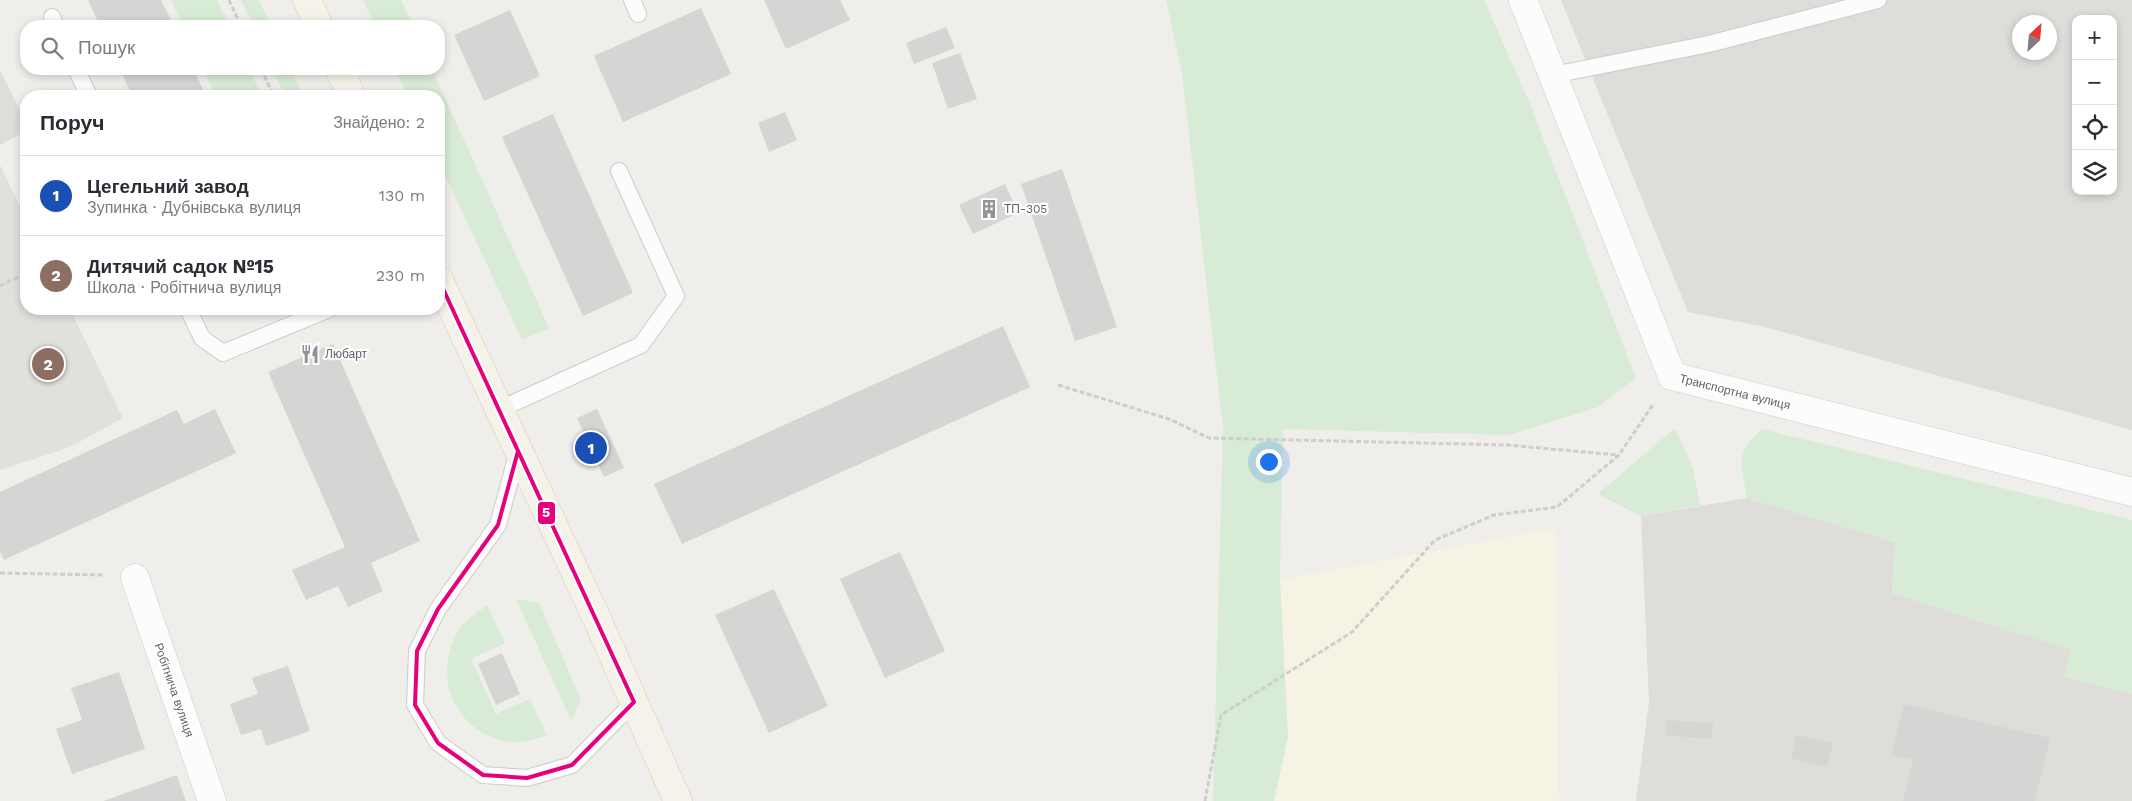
<!DOCTYPE html>
<html lang="uk">
<meta charset="utf-8">
<style>
:root{--surface:#fff;--page:#f7f7f7;--text:#2b2b33;--muted:#7c7c81;--line:#e1e1e2;--accent:#111827}
body{margin:0;font-family:"Work Sans",sans-serif;background:var(--page);color:var(--text)}
.controls{position:absolute;right:15px;top:15px;display:grid;overflow:hidden;border-radius:10px;box-shadow:0 2px 8px #0003}
.controls button{width:45px;height:45px;display:grid;place-items:center;padding:0;border:0;border-bottom:1px solid var(--line);background:var(--surface);color:var(--text);font:25px sans-serif}
.compass{position:absolute;left:2012px;top:15px;width:45px;height:45px;border-radius:50%;background:var(--surface);box-shadow:0 2px 8px #0003;rotate:26deg}
.you{position:absolute;left:1268px;top:461px;width:18px;height:18px;margin:-12px;border:4px solid #fff;border-radius:50%;background:#1a73e8;box-shadow:0 0 0 8px #1a73e833}
.badge{display:grid;place-items:center;width:32px;height:32px;border-radius:50%;background:var(--accent);color:#fff;font-size:16px;font-weight:700}
.pin{position:absolute;translate:-50% -50%;border:2px solid #fff;box-shadow:0 1px 5px #0006}
.list{margin:0;padding:0;list-style:none}
h2{display:flex;justify-content:space-between;align-items:center;height:65px;margin:0;padding:0 20px;font-size:21px}
h2 small{font-size:16px;font-weight:400;color:var(--muted)}
.list li{display:grid;grid-template-columns:32px 1fr auto;gap:15px;align-items:center;box-sizing:border-box;height:80px;padding:0 20px;border-top:1px solid var(--line)}
.list b{display:block;font-size:19px;white-space:nowrap}
.list p{margin:0;font-size:16px;white-space:nowrap;color:var(--muted)}
.list em{font-size:16px;font-style:normal;color:var(--muted)}
.icon{flex:none;width:28px;height:28px;fill:none;stroke:currentColor;stroke-width:2;stroke-linecap:round;stroke-linejoin:round}
.map{position:relative;flex:none;width:2132px;height:801px;overflow:hidden}
.search{position:absolute;background:var(--surface);box-shadow:0 2px 8px #0003;left:20px;top:20px;width:425px;height:55px;display:flex;align-items:center;gap:12px;box-sizing:border-box;padding:0 18px;border-radius:20px;color:var(--muted);font-size:19px}
.panel{position:absolute;background:var(--surface);box-shadow:0 2px 8px #0003;left:20px;top:90px;width:425px;height:225px;border-radius:20px}
.map>svg:first-child{display:block}
</style>
<div class="map">
<svg width="2132" height="801" viewBox="0 0 2132 801">
<rect width="100%" height="100%" fill="#efeeea"/>
<polygon fill="#f7f3e4" points="1555,528 1559,801 1274,801 1288,737 1280,580"/>
<g fill="#dfddda" fill-rule="evenodd">
<path d="M1561,0H2132V430L1761,326L1688,312ZM2076,19H2113V191H2076ZM2020,22H2050V52H2020Z"/>
<polygon points="0,70 26,122 26,131 0,145"/>
<polygon points="1747,498 1895,542 1892,593 2071,650 2065,677 2132,694 2132,801 1636,801 1649,702 1641,516"/>
</g>
<polygon fill="#e2e0da" points="0,165 26,219 26,309 70,309 123,418 70,447 0,470"/>
<g fill="#d8ebd6">
<polygon points="171,0 217,0 229,26 184,26"/>
<polygon points="241,0 259,0 271,26 253,26"/>
<polygon points="363,0 401,0 413,26 376,26"/>
<polygon points="1166,0 1484,0 1530,104 1636,378 1598,407 1509,435 1283,429 1280,580 1288,737 1274,801 1213,801 1223,428 1182,73"/>
<polygon points="203,69 249,69 262,96 216,96"/>
<polygon points="273,69 291,69 304,96 285,96"/>
<polygon points="395,69 432,69 549,328 522,340 439,162 439,96 408,96"/>
<polygon points="1675,428 1693,468 1700,505 1641,516 1598,494"/>
<path d="M1762,429L2132,520V694L2065,677L2071,650L1892,593L1895,542L1747,498C1741,463 1734,455 1762,429Z"/>
<polygon points="516,599 539,603 581,700 571,720"/>
<path d="M487,605L505,643L471,659L496,714L530,699L547,736C536,738 520,744 509,742C454,732 432,678 458,630C464,620 479,612 487,605Z"/>
</g>
<g fill="#d6d5d3">
<polygon points="88,0 161,0 174,26 100,26"/>
<polygon points="764,0 840,0 850,20 786,49"/>
<polygon points="701,8 731,74 623,122 594,56"/>
<polygon points="510,10 540,76 484,101 454,35"/>
<polygon points="946,27 955,48 914,64 906,43"/>
<polygon points="960,53 977,99 948,109 932,63"/>
<polygon points="120,69 193,69 206,96 132,96"/>
<polygon points="785,112 797,140 769,152 758,123"/>
<polygon points="553,114 633,293 583,316 502,137"/>
<polygon points="1062,169 1117,327 1075,341 1021,184"/>
<polygon points="1005,184 1018,213 973,234 959,205"/>
<polygon points="1003,326 1030,387 682,544 654,484"/>
<polygon points="333,344 420,541 371,563 383,591 348,607 338,586 306,600 292,570 345,547 268,372"/>
<polygon points="215,409 236,453 4,560 0,552 0,492 177,410 184,424"/>
<polygon points="597,409 624,468 604,477 577,418"/>
<polygon points="900,552 945,651 885,678 840,579"/>
<polygon points="774,589 828,706 769,733 715,615"/>
<polygon points="502,653 520,694 496,705 478,664"/>
<polygon points="288,666 310,731 266,746 261,729 241,735 230,704 258,694 252,678"/>
<polygon points="119,672 145,749 72,774 56,729 82,720 71,688"/>
<polygon points="1904,704 2050,738 2035,801 1903,801 1913,760 1891,755"/>
<polygon points="1666,720 1713,723 1712,739 1665,735"/>
<polygon points="1796,735 1833,743 1827,767 1791,758"/>
<polygon points="177,775 186,801 103,801"/>
</g>
<g fill="none" stroke-linecap="round" stroke-linejoin="round">
<g stroke="#cbcccc" stroke-width="18">
<g id="service">
<polyline points="632,0 638,14"/>
<polyline points="52,17 56,26"/>
<polyline points="76,69 89,96"/>
<polyline points="1553,75 1709,44 1878,0"/>
<polyline points="188,309 202,338 223,353 329,309"/>
<polyline points="498,410 641,345 676,296 619,171"/>
<polyline points="518,451 498,525 438,609 417,651 415,705 438,743 483,775 527,778 572,765 634,702"/>
</g>
</g>
<g stroke="#cbcccc" stroke-width="29">
<g id="minor">
<polyline points="1523,0 1672,376 2132,492"/>
<polyline points="135,578 212,801"/>
</g>
</g>
<g stroke="#d7ceb8" stroke-width="29">
<g id="primary">
<polyline points="307,0 319,26"/>
<polyline points="339,69 352,96"/>
<polyline points="439,280 597,619 678,801"/>
</g>
</g>
<g stroke="#cacfcc" stroke-width="3" stroke-dasharray="5 2.5" stroke-linecap="butt">
<polyline points="229,0 241,26"/>
<polyline points="261,69 274,96"/>
<polyline points="0,286 26,273"/>
<polyline points="1058,385 1169,419 1209,438 1507,445 1618,455"/>
<polyline points="0,573 104,575"/>
<polyline points="1205,801 1221,715 1352,632 1435,540 1494,515 1557,507 1619,455 1654,403"/>
</g>
<use href="#service" stroke="#fdfcfc" stroke-width="16"/>
<use href="#minor" stroke="#fdfcfc" stroke-width="28"/>
<use href="#primary" stroke="#f4f2e9" stroke-width="28"/>
<g stroke="#fff" stroke-width="8">
<polyline id="bus-1" points="439,280 634,702 572,765 527,778 483,775 438,743 415,705 417,651 438,609 498,525 518,451"/>
</g>
<use href="#bus-1" stroke="#e5007d" stroke-width="4"/>
</g>
<defs>
<g id="building-bare" transform="scale(1.5)"><path d="M-4-6H4V6H1V3H-1V6H-4ZM-2.5-4.3h1.7v1.8h-1.7ZM.8-4.3h1.7v1.8H.8ZM-2.5-1h1.7V.8h-1.7ZM.8-1h1.7V.8H.8Z" fill="#919496" stroke="#fff" stroke-width="2.5" paint-order="stroke"/></g>
<g id="restaurant-bare" transform="scale(1.5)"><path d="M-5-6h1v4h1v-4h1v4h1v-4h1v5L-1.5 .5V6h-2V.5L-5-1ZM5-6V6H3V1.5H1.5Q1.5-4 5-6Z" fill="#919496" stroke="#fff" stroke-width="2.5" paint-order="stroke"/></g>
</defs>
<g fill-rule="evenodd">
<use href="#building-bare" x="989" y="209"/>
<use href="#restaurant-bare" x="310" y="354"/>
</g>
<g text-anchor="middle" stroke-width="4.5" stroke-linejoin="round" paint-order="stroke">
<g font-size="12" fill="#5f6368" stroke="#fff" text-anchor="start">
<text x="1004" y="213">ТП-305</text>
<text x="325" y="358">Любарт</text>
</g>
<g font-size="12" fill="#5f6368" stroke="#fff">
<text transform="translate(1735 392) rotate(14)" y="4">Транспортна вулиця</text>
<text transform="translate(174 690) rotate(71)" y="4">Робітнича вулиця</text>
</g>
</g>
<rect stroke="#fff" stroke-width="2" x="537" y="501" width="19" height="24" rx="5" fill="#e5007d"/>
<g font-size="14" text-anchor="middle" font-weight="bold" fill="#fff">
<text x="546" y="517">5</text>
</g>
</svg>
<div class="controls">
<button>+</button>
<button>−</button>
<button><svg class="icon" aria-label="locate" viewBox="0 0 24 24"><circle cx="12" cy="12" r="6"/><path d="M12 2v4M12 18v4M2 12h4M18 12h4"/></svg></button>
<button><svg class="icon" aria-label="layers" viewBox="0 0 24 24"><path d="M12 4l9 5-9 5-9-5zM3 14l9 5 9-5"/></svg></button>
</div>
<svg class="compass" viewBox="-18 -18 36 36"><path d="M0-13l5 13h-10z" fill="#e53935"/><path d="M0 13l5-13h-10z" fill="#7c7c81"/></svg>
<div class="you"></div>
<div class="pin badge" style="left:591px;top:448px;background:#1a4fb4">1</div>
<div class="pin badge" style="left:48px;top:364px;background:#8d6e63">2</div>
<div class="search"><svg class="icon" aria-label="search" viewBox="0 0 24 24"><circle cx="10" cy="10" r="6"/><path d="M15 15l6 6"/></svg>Пошук</div>
<section class="panel">
<h2>Поруч<small>Знайдено: 2</small></h2>
<ul class="list">
<li><span class="badge" style="background:#1a4fb4">1</span><div><b>Цегельний завод</b><p>Зупинка · Дубнівська вулиця</p></div><em>130 m</em></li>
<li><span class="badge" style="background:#8d6e63">2</span><div><b>Дитячий садок №15</b><p>Школа · Робітнича вулиця</p></div><em>230 m</em></li>
</ul>
</section>
</div>
